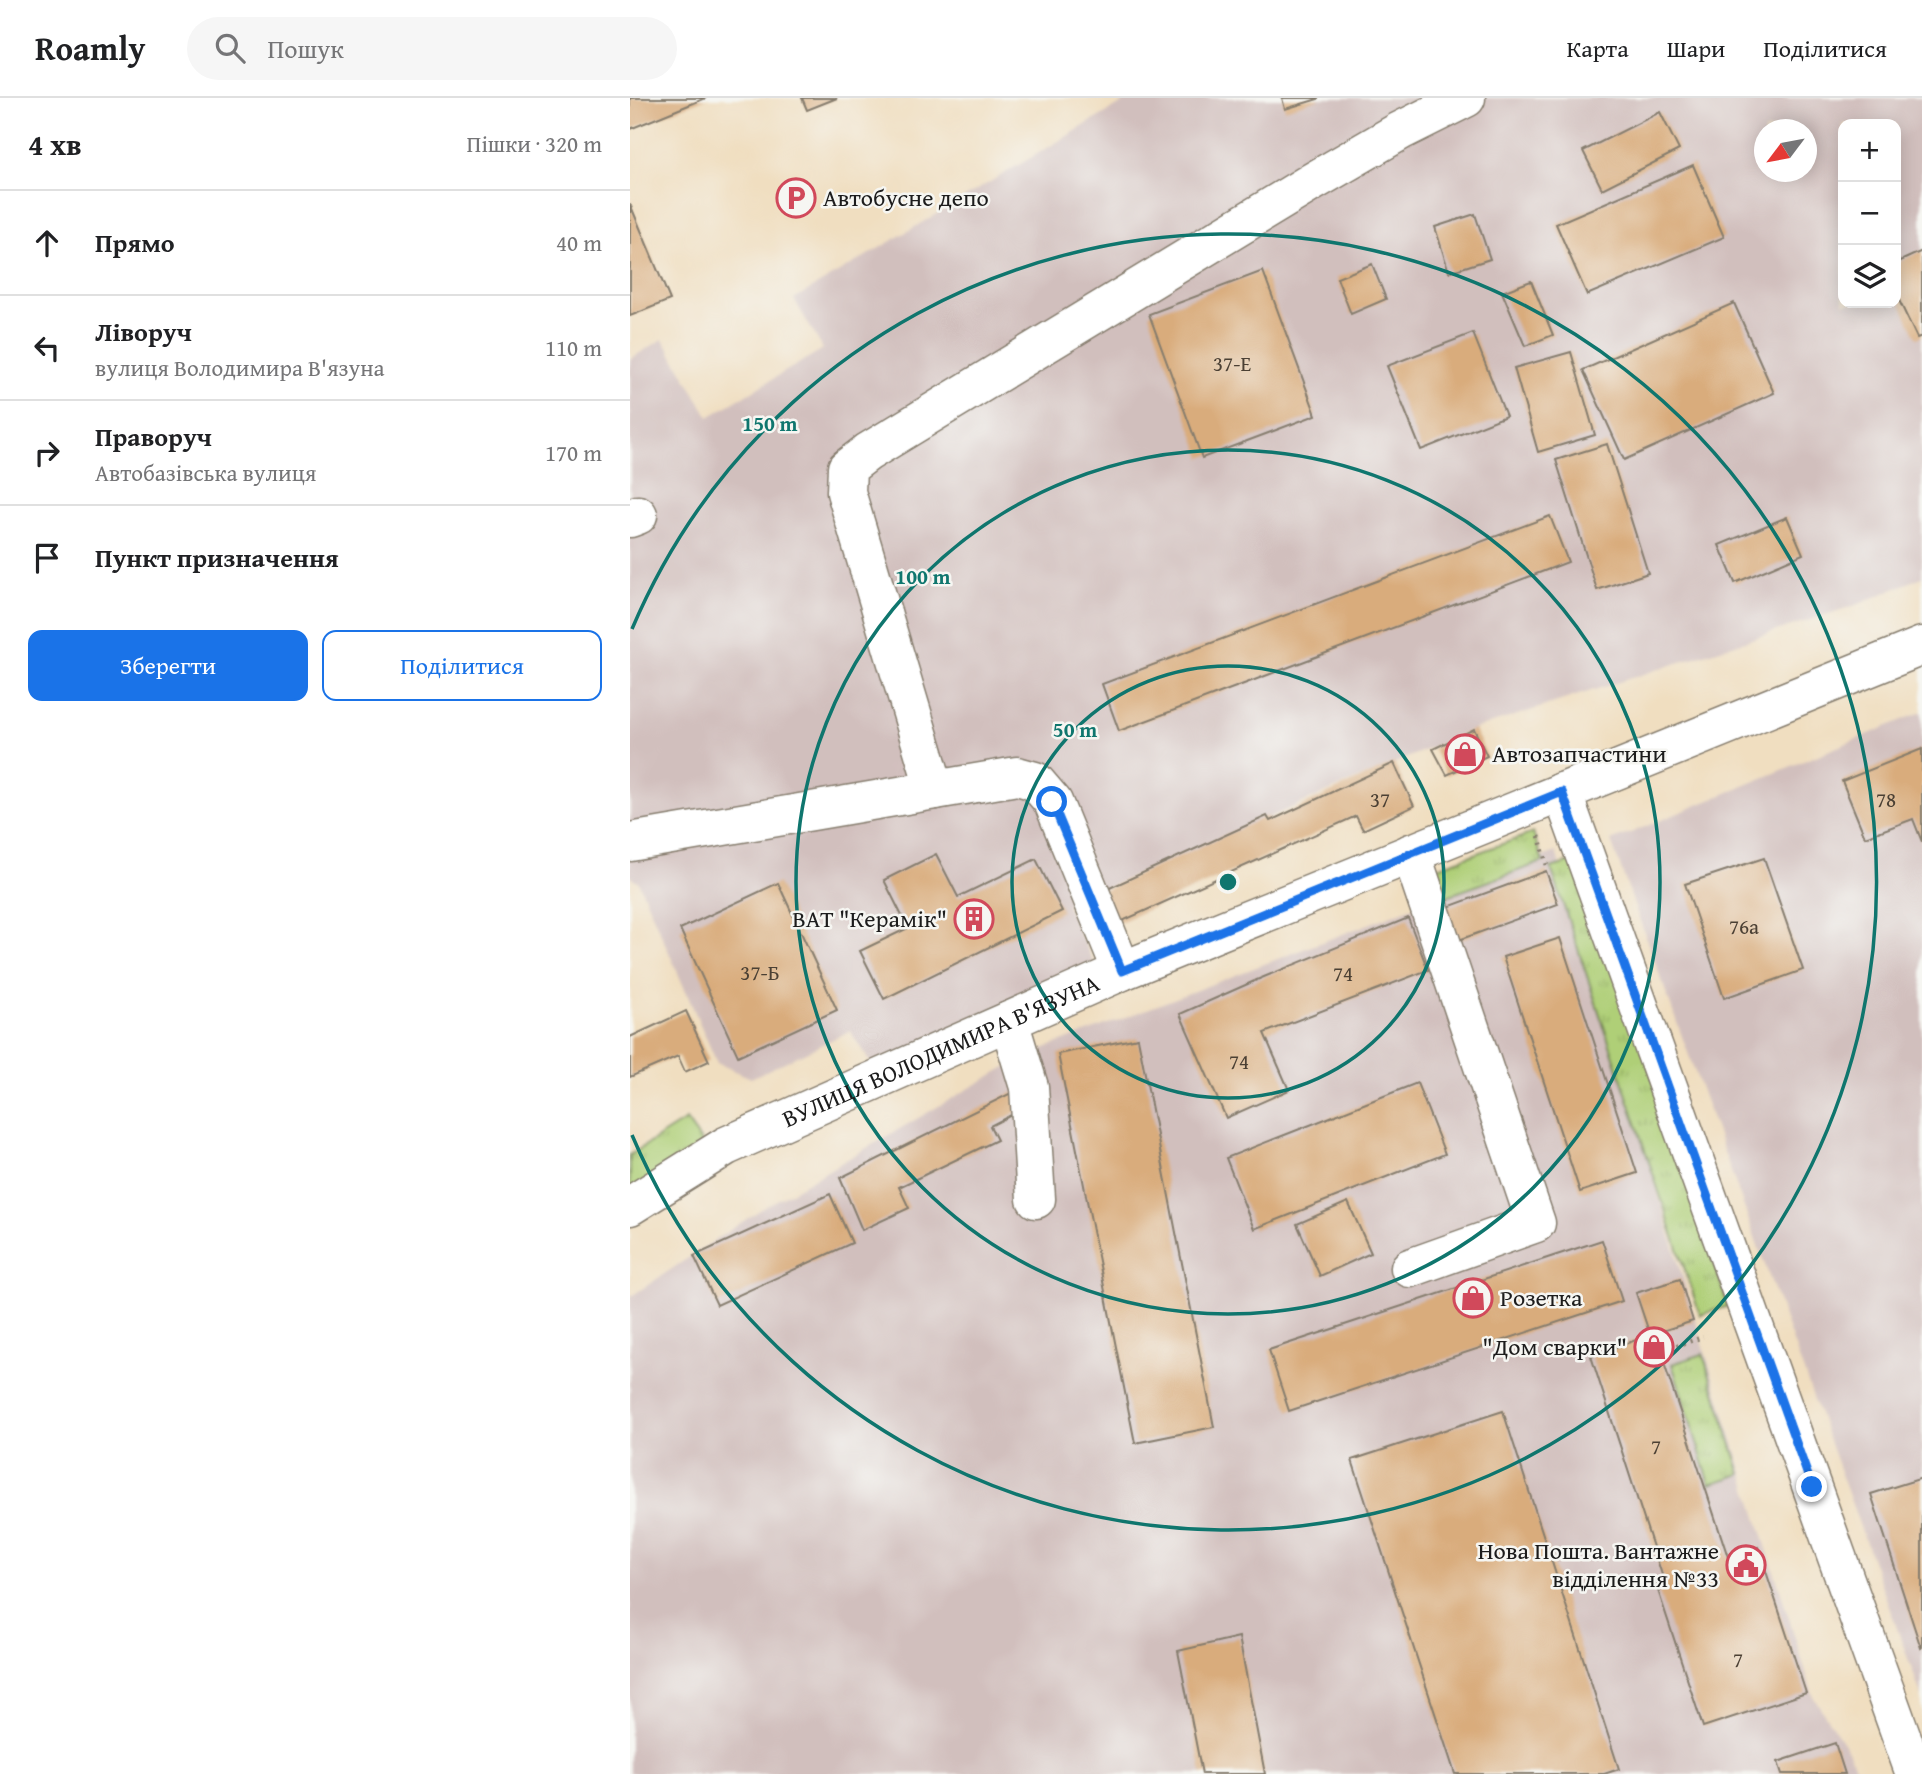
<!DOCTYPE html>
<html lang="uk">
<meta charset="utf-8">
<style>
:root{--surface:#fff;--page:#f6f6f6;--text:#202124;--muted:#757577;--line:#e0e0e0;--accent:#1a73e8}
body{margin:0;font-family:"Gentium Book Plus",serif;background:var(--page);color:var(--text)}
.controls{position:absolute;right:21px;top:21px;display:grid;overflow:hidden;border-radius:14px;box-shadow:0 4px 18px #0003}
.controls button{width:63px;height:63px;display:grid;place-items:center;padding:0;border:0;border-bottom:2px solid var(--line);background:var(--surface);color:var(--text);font:35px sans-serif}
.compass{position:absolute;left:1124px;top:21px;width:63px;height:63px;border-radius:50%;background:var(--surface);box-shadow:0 4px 18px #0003;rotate:238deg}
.stop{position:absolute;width:21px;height:21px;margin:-16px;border:5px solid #1a73e8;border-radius:50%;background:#fff}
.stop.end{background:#1a73e8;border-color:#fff;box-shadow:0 2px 7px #0008}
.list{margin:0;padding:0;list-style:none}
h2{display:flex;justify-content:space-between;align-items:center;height:91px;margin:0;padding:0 28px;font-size:30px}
h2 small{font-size:23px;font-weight:400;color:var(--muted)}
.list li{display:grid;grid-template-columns:46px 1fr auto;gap:21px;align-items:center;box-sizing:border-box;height:105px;padding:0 28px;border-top:2px solid var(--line)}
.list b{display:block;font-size:26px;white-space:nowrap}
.list p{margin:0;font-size:23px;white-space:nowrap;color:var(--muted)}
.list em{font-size:23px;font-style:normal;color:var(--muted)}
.actions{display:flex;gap:14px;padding:21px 28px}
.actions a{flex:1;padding:16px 0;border:2px solid var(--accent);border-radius:14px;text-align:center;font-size:24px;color:var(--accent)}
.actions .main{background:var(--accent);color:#fff}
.icon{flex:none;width:38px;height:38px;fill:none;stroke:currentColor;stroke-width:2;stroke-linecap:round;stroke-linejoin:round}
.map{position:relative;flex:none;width:1292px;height:1676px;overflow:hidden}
header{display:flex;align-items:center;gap:42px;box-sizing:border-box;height:98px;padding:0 35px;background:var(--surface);border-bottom:2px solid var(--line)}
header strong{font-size:33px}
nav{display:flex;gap:38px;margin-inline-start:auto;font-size:24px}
.search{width:490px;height:63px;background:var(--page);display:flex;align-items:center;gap:18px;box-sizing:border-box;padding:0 24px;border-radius:38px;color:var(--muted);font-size:26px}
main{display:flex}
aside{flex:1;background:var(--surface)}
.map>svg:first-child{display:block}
</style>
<header>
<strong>Roamly</strong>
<div class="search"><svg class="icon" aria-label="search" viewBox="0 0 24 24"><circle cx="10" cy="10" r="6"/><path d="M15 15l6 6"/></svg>Пошук</div>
<nav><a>Карта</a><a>Шари</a><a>Поділитися</a></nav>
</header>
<main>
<aside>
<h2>4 хв<small>Пішки · 320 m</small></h2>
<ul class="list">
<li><svg class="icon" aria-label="ahead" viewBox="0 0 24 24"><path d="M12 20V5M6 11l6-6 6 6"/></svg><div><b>Прямо</b></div><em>40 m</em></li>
<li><svg class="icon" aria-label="left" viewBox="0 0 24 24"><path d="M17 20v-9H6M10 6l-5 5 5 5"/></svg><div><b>Ліворуч</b><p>вулиця Володимира В'язуна</p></div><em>110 m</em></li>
<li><svg class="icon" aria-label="right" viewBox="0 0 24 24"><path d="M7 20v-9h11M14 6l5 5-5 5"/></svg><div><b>Праворуч</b><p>Автобазівська вулиця</p></div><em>170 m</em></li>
<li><svg class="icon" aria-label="arrive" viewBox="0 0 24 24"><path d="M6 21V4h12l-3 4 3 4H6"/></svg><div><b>Пункт призначення</b></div></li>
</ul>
<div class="actions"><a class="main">Зберегти</a><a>Поділитися</a></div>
</aside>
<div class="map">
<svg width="1292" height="1676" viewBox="0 0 1292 1676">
<defs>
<pattern id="grass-tufts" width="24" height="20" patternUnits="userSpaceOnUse" patternTransform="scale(1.75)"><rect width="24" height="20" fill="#afcf77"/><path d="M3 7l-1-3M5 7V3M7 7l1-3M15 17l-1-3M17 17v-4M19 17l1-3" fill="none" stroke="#96b166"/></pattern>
</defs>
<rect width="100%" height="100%" fill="#f6f6f2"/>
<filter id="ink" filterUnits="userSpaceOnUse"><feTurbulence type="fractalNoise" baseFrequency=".0143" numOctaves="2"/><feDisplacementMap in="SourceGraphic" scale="14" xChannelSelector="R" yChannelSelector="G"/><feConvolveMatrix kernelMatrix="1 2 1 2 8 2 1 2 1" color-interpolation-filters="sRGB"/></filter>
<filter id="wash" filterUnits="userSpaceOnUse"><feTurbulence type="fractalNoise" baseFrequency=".00686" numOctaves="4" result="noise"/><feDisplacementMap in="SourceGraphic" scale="28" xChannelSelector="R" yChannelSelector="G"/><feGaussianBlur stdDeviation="1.57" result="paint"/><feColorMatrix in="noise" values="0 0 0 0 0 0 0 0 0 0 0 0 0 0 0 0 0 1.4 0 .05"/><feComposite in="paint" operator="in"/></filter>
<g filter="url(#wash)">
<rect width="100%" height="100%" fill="#f0dec0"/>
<g fill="#d1bfbd" fill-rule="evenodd">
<path d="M501,0H1292V479L1229,506L844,631L436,807L469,875L248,976L220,933L121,980L87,965L8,783L0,779V261L33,241L79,319L193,251L164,201ZM1213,26H1266V205H1213ZM1134,32H1176V74H1134Z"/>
<polygon points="1292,614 1292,1599 981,743"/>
<polygon points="926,754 1075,1254 1184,1600 1218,1652 1228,1676 0,1676 0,1199 130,1112 395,958"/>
</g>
<g fill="url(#grass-tufts)" stroke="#66764a" stroke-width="2">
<polygon points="903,735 913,764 812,800 802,771"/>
<polygon points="950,761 1098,1208 1070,1217 921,770"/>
<polygon points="56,1022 76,1050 0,1098 0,1057"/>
<polygon points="1073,1256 1111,1376 1080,1386 1042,1266"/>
</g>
<g id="blocks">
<g fill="#d9ac7c">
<polygon points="0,0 76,0 0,31"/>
<polygon points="172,0 207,0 177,12"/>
<polygon points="652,0 688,0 688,1 655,11"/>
<polygon points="1030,14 1049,52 972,91 953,53"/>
<polygon points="1063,67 1094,139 957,197 926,126"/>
<polygon points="0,106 40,202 0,218"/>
<polygon points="845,116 860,161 819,174 805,129"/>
<polygon points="1292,153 1292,238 1287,240 1266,196 1266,165"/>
<polygon points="742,166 756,201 721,216 707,180"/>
<polygon points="633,173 686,317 572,360 519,216"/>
<polygon points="901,183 923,237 895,248 872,194"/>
<polygon points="1104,205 1144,295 994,362 953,272"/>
<polygon points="843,235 876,318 791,352 757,268"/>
<polygon points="941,254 965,337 908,354 884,270"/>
<polygon points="977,346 1018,475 967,492 926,362"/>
<polygon points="920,418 938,464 489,633 472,586"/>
<polygon points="1157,419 1173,456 1105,485 1089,447"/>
<polygon points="844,631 857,658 817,677 803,651"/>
<polygon points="1292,651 1292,744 1283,721 1235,739 1212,683"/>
<polygon points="764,665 784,708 733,732 726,718 488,825 473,793 637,718 640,723"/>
<polygon points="306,756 328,799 406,761 432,813 254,901 230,853 278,830 254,782"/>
<polygon points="1134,760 1173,872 1094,900 1055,786"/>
<polygon points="916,773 928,806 826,843 815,810"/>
<polygon points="148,785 207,912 108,958 50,831"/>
<polygon points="778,820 798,872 634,935 659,992 596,1020 550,916 629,881"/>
<polygon points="930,840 1007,1075 950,1094 873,859"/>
<polygon points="56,913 79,963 55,974 48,958 0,979 0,939"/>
<polygon points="508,940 584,1329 505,1345 428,956"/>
<polygon points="787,985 815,1056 624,1131 596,1060"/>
<polygon points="383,994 391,1012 360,1028 367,1042 269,1089 279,1110 232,1132 210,1080"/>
<polygon points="200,1096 222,1145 87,1207 64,1158"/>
<polygon points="718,1104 741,1155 690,1178 667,1126"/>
<polygon points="972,1142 992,1203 659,1313 639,1252"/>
<polygon points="1050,1181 1063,1223 1020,1237 1006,1195"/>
<polygon points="1020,1237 1027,1261 1032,1259 1098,1459 1128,1449 1176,1595 1073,1629 1025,1483 1033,1480 961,1258"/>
<polygon points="873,1313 989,1671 974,1676 825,1676 722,1362"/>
<polygon points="1292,1380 1292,1549 1291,1550 1241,1396"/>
<polygon points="609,1539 635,1676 572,1676 548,1553"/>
<polygon points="1205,1645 1215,1676 1152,1676 1148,1664"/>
</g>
</g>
</g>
<g filter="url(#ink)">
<use href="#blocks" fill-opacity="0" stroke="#867d6e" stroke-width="2"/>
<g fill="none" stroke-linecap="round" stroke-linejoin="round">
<g stroke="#867d6e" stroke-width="41">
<g id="minor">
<polyline points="0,420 8,417"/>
<polyline points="305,692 216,394 217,370 238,354 677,87 770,33 836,0"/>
<polyline points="932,694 1285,1676"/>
<polyline points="0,744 387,678 405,683 423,704 492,873"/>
<polyline points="379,923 399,989 406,1101"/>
<polyline points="780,1170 906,1125 781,755"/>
</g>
</g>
<g stroke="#867d6e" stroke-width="41">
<g id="major">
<path id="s1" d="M0,1108L96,1048L492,873L1292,548"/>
</g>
</g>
<g stroke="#867d6e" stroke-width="4.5" stroke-dasharray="2 5" stroke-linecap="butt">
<polyline points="909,738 917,768"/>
<polyline points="1033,1252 1073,1239"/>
</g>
<use href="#minor" stroke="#fff" stroke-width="38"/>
<use href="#major" stroke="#fff" stroke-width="38"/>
</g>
</g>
<g fill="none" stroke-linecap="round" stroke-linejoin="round" filter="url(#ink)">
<polyline stroke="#1a73e8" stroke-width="9" points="422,704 492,873 932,694 1182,1389"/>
</g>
<g fill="none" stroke="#0f766e" stroke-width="3.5">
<circle cx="598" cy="784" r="216"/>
<circle cx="598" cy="784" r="432"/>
<path d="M2 531A648 648 0 1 1 2 1037"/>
</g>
<defs>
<g id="parking-ring" transform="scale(2.0125)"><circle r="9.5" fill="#f6f6f2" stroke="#d1495b" stroke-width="1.5"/><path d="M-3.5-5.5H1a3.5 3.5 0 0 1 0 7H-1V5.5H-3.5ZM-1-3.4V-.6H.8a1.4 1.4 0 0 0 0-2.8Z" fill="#d1495b"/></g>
<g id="shop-ring" transform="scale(2.0125)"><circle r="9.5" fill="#f6f6f2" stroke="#d1495b" stroke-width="1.5"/><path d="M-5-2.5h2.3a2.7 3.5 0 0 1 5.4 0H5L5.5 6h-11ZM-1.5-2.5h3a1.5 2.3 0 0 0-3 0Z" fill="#d1495b"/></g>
<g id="building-ring" transform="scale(2.0125)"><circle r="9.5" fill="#f6f6f2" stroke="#d1495b" stroke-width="1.5"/><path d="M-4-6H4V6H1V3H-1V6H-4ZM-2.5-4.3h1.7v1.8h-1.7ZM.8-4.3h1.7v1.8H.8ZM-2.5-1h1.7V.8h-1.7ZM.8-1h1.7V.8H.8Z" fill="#d1495b"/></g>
<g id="civic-ring" transform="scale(2.0125)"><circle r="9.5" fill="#f6f6f2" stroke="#d1495b" stroke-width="1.5"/><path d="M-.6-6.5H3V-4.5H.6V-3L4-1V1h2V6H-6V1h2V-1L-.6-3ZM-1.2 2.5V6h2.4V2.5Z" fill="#d1495b"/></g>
</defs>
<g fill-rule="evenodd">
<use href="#parking-ring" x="166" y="100"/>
<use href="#shop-ring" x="835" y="656"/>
<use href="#building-ring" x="344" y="821"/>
<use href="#shop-ring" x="843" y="1200"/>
<use href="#shop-ring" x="1024" y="1249"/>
<use href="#civic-ring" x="1116" y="1467"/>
</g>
<g text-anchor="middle" stroke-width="5" stroke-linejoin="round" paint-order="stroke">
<g font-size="21" fill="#4b4034">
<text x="602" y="273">37-Е</text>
<text x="750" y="709">37</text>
<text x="1256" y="709">78</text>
<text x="1114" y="836">76а</text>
<text x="130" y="882">37-Б</text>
<text x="713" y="883">74</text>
<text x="609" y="971">74</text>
<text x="1026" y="1356">7</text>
<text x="1108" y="1569">7</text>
</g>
<g font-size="24" fill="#1c1c1c" stroke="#f6f6f2" text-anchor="start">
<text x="193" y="108">Автобусне депо</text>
<text x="862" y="664">Автозапчастини</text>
<text x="317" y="829" text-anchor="end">ВАТ "Керамік"</text>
<text x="870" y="1208">Розетка</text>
<text x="997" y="1257" text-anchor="end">"Дом сварки"</text>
<text x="1089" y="1461" text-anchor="end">Нова Пошта. Вантажне<tspan x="1089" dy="28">відділення №33</tspan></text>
</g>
<g font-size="24" fill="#1c1c1c" stroke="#f6f6f2">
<text dy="8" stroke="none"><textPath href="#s1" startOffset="348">ВУЛИЦЯ ВОЛОДИМИРА В'ЯЗУНА</textPath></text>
</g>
</g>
<circle cx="598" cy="784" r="10" fill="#0f766e" stroke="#f6f6f2" stroke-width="3.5"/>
<g font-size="21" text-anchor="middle" font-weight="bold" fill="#0f766e" stroke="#f6f6f2" stroke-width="5" stroke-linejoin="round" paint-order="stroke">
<text x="140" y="333">150 m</text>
<text x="293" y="486">100 m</text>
<text x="445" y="639">50 m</text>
</g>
</svg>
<div class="controls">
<button>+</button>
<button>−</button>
<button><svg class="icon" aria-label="layers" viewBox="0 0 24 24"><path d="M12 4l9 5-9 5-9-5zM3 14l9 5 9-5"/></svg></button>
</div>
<svg class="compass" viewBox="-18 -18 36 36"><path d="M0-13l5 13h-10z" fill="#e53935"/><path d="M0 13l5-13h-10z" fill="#757577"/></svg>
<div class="stop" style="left:422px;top:704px"></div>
<div class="stop end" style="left:1182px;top:1389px"></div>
</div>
</main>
